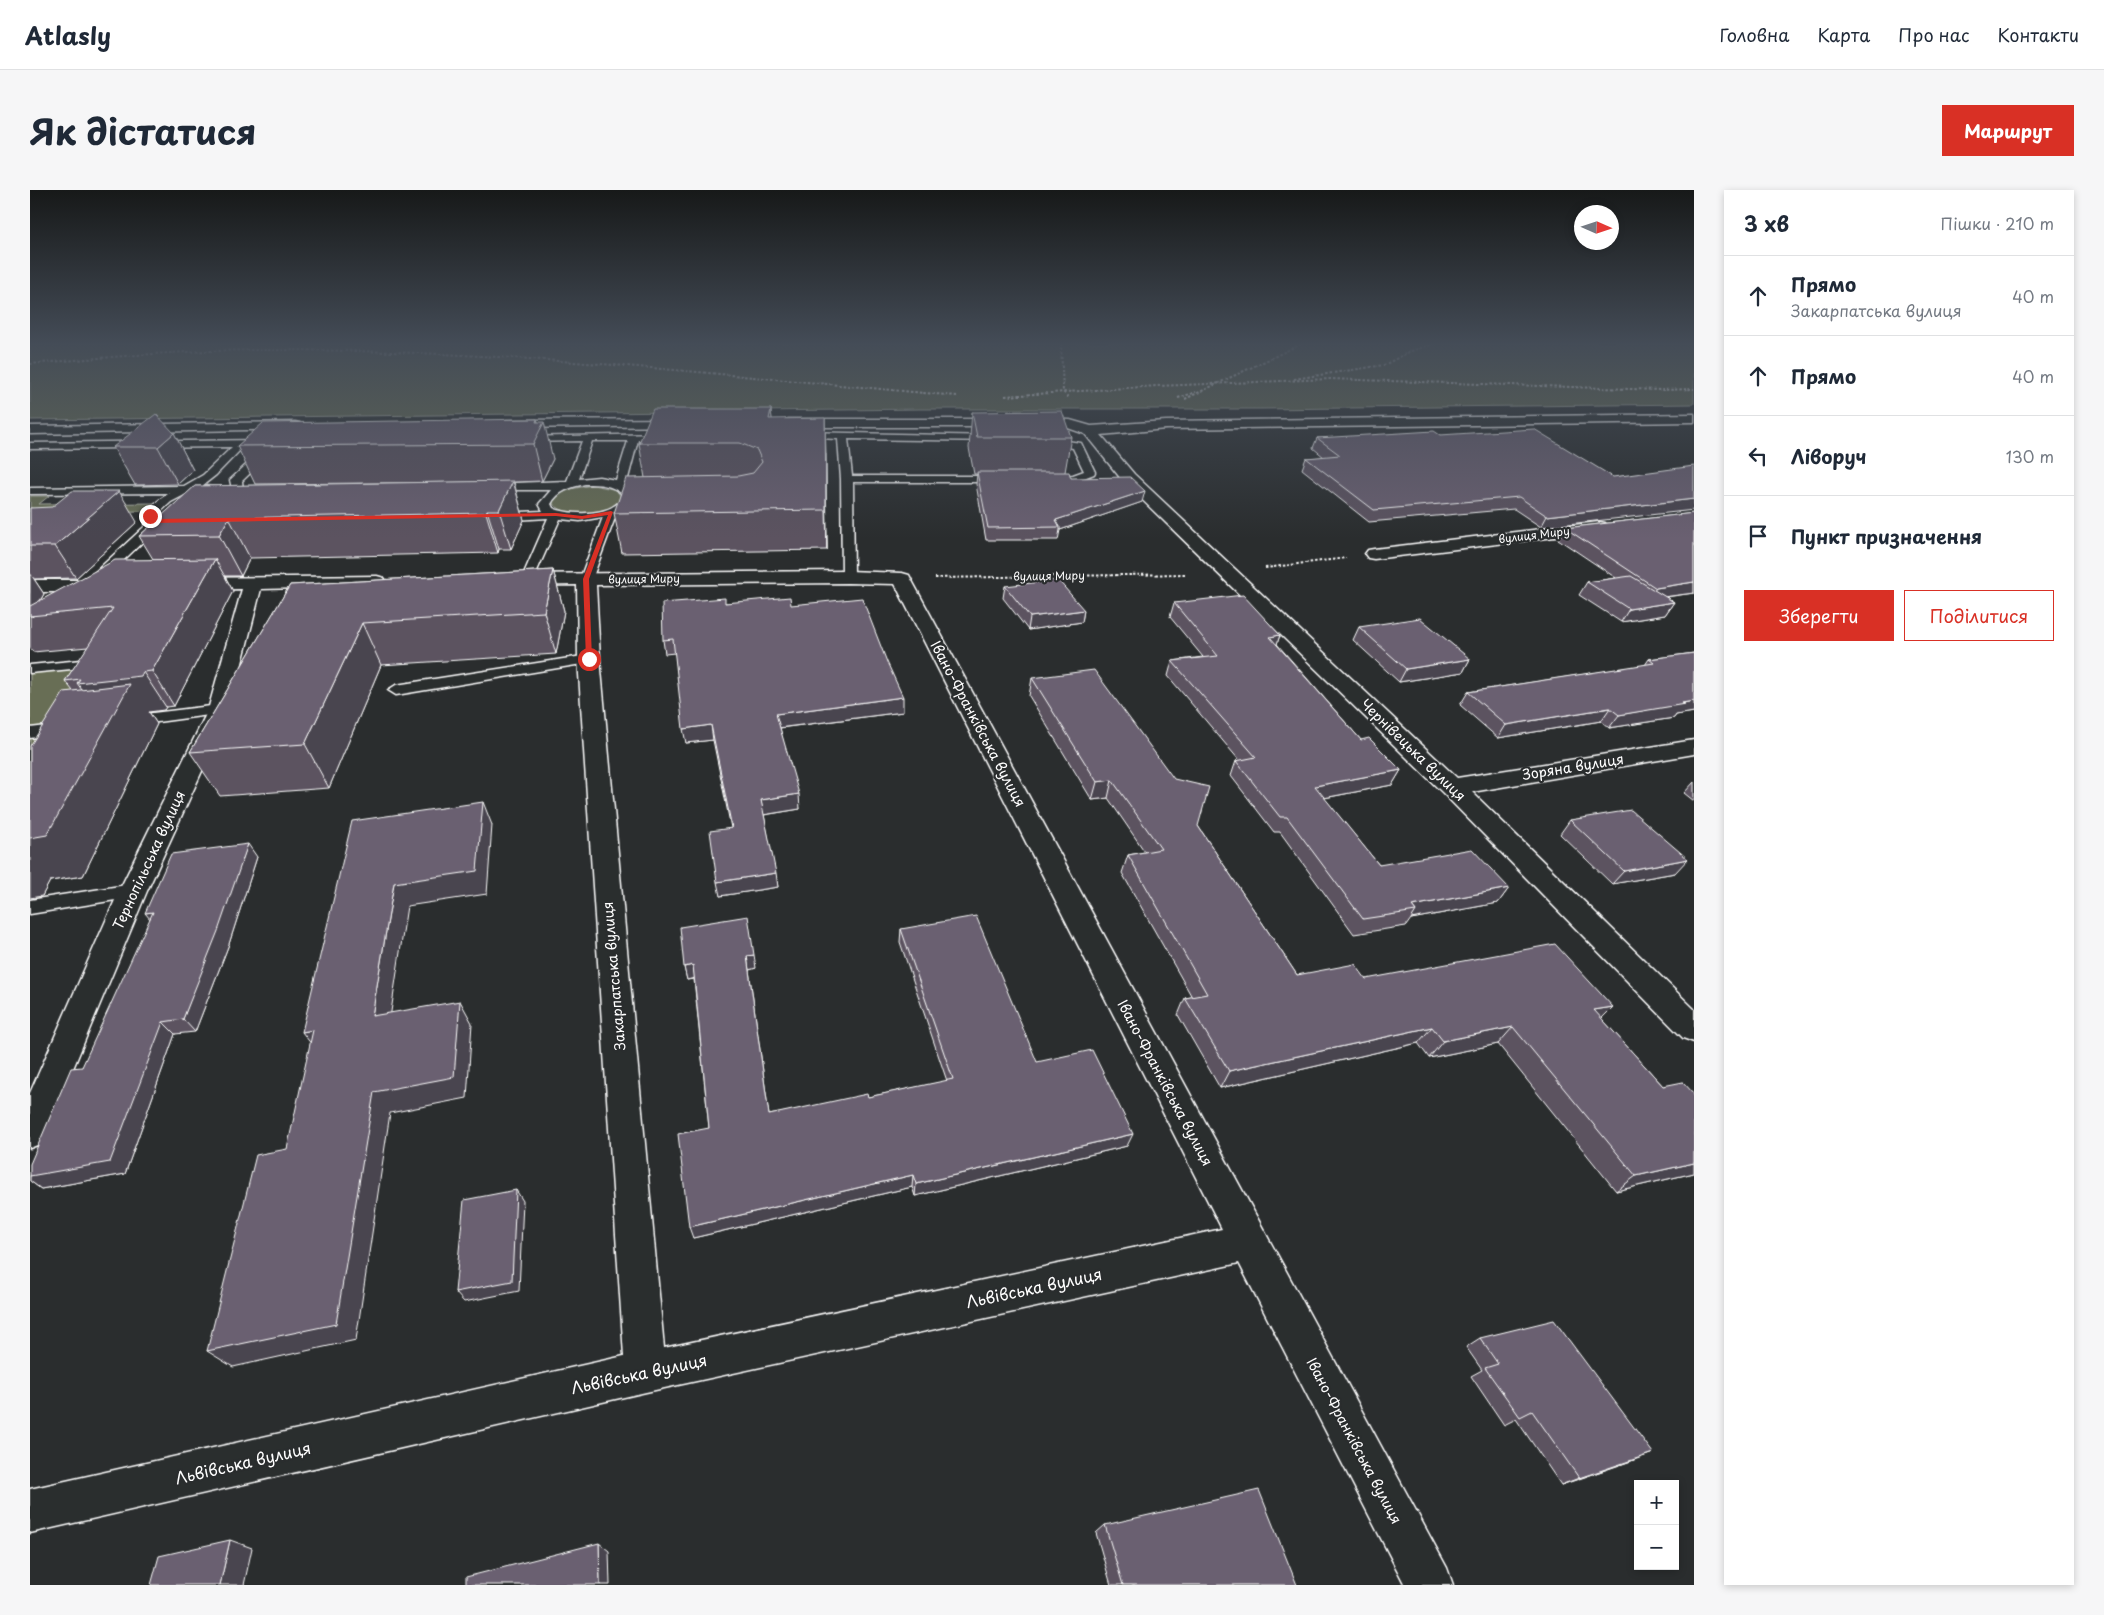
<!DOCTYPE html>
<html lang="uk">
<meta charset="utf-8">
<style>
:root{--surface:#fff;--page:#f6f6f7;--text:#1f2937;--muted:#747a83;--line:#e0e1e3;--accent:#d93025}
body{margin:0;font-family:"Playpen Sans",sans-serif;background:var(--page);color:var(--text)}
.controls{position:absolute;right:15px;bottom:15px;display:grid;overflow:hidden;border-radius:0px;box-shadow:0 2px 8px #0003}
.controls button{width:45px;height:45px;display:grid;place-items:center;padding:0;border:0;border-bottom:1px solid var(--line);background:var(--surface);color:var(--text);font:25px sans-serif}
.compass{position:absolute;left:1544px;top:15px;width:45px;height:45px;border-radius:50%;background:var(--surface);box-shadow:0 2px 8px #0003;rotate:93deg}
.stop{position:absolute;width:15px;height:15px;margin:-11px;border:4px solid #d93025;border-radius:50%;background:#fff}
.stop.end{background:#d93025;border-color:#fff;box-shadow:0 1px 5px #0008}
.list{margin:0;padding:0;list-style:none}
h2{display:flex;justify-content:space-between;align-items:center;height:65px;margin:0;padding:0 20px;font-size:21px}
h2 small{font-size:16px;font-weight:400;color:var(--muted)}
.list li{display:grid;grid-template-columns:32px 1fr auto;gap:15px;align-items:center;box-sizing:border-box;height:80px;padding:0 20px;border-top:1px solid var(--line)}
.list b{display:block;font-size:19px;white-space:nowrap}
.list p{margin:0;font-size:16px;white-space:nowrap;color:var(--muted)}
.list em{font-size:16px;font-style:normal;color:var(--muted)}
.actions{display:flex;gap:10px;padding:15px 20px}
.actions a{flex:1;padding:11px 0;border:1px solid var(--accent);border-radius:0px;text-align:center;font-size:18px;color:var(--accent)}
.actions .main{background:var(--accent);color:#fff}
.icon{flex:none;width:28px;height:28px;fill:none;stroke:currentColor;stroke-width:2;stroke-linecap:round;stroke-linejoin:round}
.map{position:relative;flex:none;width:1664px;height:1395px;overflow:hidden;border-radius:0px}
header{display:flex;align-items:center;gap:30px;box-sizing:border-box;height:70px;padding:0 25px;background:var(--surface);border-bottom:1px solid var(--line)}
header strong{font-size:24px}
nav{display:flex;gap:28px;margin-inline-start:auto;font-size:18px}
.intro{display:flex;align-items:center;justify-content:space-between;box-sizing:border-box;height:120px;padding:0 30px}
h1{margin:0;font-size:35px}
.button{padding:12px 22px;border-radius:0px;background:var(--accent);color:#fff;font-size:18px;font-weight:700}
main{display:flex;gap:30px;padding:0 30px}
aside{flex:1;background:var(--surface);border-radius:0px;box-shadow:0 2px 8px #0003}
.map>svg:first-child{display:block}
</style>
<header>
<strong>Atlasly</strong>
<nav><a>Головна</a><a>Карта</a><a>Про нас</a><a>Контакти</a></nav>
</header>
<div class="intro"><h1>Як дістатися</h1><a class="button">Маршрут</a></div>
<main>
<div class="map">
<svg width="1664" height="1395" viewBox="0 0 1664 1395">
<rect width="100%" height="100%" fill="#2a2d2e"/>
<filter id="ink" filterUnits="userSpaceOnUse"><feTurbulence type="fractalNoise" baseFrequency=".02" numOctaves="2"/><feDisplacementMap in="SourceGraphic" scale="10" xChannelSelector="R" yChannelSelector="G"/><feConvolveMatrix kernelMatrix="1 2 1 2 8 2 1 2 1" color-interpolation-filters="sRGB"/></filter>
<g filter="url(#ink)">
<g fill="#676e54" stroke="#b3b6aa">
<polygon points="0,153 1664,153 1664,214 1232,219 892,219 0,230"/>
<path d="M563,295L587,300L591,308C578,328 539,329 523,314L524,307L541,299Z"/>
<polygon points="0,306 19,306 9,314 126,313 117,321 0,322"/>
<polygon points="80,465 0,611 0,476"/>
</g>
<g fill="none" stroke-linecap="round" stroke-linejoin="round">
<g stroke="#fff" stroke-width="3">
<g id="service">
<polygon points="770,242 965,246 970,249 969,251 818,249 822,286 971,286 977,289 971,292 823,292 824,387 818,391 812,387 811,289 808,249 766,247 766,243"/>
<path d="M635,244L639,245V249L608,250L597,292H618L624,295L618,298H600L605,304L597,318L610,319L616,322L610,325H586L561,392L556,393L550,389L573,327L550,331L530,329L503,390L497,394L492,393L491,390L518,328L468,331L462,327L468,323L513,321L509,314L521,300H459L453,297L459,294L537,291L552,251L493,252L489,251V247ZM562,251H598L586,290L569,287L549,289ZM555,294C569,294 582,294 593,305C586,327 540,326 523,318L521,314C528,301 541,297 555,294Z"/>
<polygon points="1015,248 1051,253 1065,282 1064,284 1043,292 1019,291 1019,287 1043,285 1054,281 1043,258 1011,253 1011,249"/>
<path d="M236,250L241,253L240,255L214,256L186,285L172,296L190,297V301L158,303L141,312L126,326L129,331L123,342L73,390H63L62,387L63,384L114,337L117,331L114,326C121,316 129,309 140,303L0,304V298L154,296L173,285L202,257L0,259V253Z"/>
<polygon points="236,259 240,260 240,264 212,291 214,310 207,319 199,319 197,317 204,307 200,290 232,260"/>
<polygon points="559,465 566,469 564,472 366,505 358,500 366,495"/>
<polygon points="62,469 69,473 63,484 53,484 52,478 0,483 0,475"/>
<polygon points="189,515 197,520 194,523 98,536 90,531 98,526"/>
<polygon points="34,534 42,539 40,542 0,548 0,538"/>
<polygon points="103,694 110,696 112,701 110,706 0,724 0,710"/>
</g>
</g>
<g stroke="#fff" stroke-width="3">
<g id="minor">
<polygon points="1664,224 1664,232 1136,239 1071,245 1104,284 1427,588 1664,550 1664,564 1442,602 1664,819 1664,852 1653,848 1413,603 1092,290 1055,244 1038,238 1017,237 758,237 751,233 758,229 1017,229 1040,230 1061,236 1136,231"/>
<polygon points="655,229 662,233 660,236 476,238 469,234 476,230"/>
<polygon points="265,232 270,233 272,236 270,239 0,244 0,236"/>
<polygon points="1569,332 1575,333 1578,337 1575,341 1344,369 1338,368 1335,364 1338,360 1344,359"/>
<path d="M818,381L872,383L879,385L881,389L1417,1378L1423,1395H1375L1209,1073L616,1202L0,1343V1299L594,1166L548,469L547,395L487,396L480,394L478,390L480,386L487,384ZM818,393L865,394L1192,1039L634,1158L570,469L566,395Z"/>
<polygon points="347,386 354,388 357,392 354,396 231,399 200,520 117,701 12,953 0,958 0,903 89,701 178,520 212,399 162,400 155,398 152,394 155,390 162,388"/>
<polygon points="0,390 74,390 81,392 84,396 81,400 74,402 0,402"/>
</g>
</g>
<g stroke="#fff" stroke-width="2" stroke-dasharray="2.5 2" stroke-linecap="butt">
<polyline points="1031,153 1033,202 1039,208"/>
<path d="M0,174C78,167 155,160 233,160C465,159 696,185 927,206"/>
<polyline points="1264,189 1354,175 1381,161 1407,153"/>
<polyline points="975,206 1127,196 1300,189 1631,200 1664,199"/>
<polyline points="1148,208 1166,202"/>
<polyline points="1155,209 1273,153"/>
<polyline points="1235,378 1316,368"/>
<polyline points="905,388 1157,384"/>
</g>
<use href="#service" fill="#2a2d2e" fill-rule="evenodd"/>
<use href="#minor" fill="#2a2d2e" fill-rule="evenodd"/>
</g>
<g fill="#5b5361" stroke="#fff">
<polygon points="741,219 742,229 796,264 797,360 592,363 584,323 615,288 609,253"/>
<polygon points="942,222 1041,247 1035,282 1041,288 1112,312 1030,340 1028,350 956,350 946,294 947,284 944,284 939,258"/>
<polygon points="507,229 523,269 512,291 484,292 494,330 481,359 469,359 468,363 220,368 211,386 195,386 203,401 144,516 136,517 134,520 119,522 127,534 53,686 20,691 12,706 43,501 35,491 58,457 3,462 0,458 0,318 107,332 46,388 4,389 14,404 10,411 123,369 109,346 165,296 454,292 225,294 207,256"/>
<polygon points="144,243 163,280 148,294 105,295 83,257"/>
<polygon points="1410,245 1583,287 1511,337 1484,319 1339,332 1272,279 1276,268 1294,267 1283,258 1287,248"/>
<polygon points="1664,323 1664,403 1636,407 1644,412 1635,425 1591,432 1549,405 1557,392 1586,388 1528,349 1535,338"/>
<polygon points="523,380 534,421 526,464 351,475 299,598 190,606 160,562 260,395"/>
<polygon points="975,396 1054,420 1052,432 998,440 973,408"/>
<polygon points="695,413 761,415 873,522 750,538 770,619 734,625 748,697 690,706 701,638 683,550 656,553 645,463 635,464 633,450"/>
<polygon points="1144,413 1250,445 1247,454 1331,550 1371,580 1362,595 1294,608 1349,675 1479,698 1468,713 1381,729 1376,736 1324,744 1250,642 1244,642 1201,586 1206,571 1209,570 1138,486 1142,471 1173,467 1140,427"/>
<polygon points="1329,437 1440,469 1433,482 1369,492 1323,450"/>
<polygon points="1664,463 1664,522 1646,525 1644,528 1579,538 1571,531 1468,548 1430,515 1438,502 1615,475 1619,469"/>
<polygon points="1002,488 1168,636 1267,785 1336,789 1571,828 1633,896 1664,904 1664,983 1586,1001 1468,854 1399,868 1388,853 1190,898 1148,825 1155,808 1162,807 1092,683 1098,665 1115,662 1078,608 1062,610 999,506"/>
<polygon points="1664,592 1664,611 1654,603"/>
<polygon points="1540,630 1645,683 1582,694 1530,644"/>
<polygon points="227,667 199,754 165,842 145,844 95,984 11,999 0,991 0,986 52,877"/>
<polygon points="871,739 1007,872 1097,956 885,1006 882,997 663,1048 679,938 664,789 657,790 654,777 726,778 719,780 739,925 838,907 917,891 870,752"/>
<polygon points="1450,1148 1604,1270 1531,1295 1486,1229 1474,1235 1441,1186 1452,1180 1436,1157"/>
<polygon points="1075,1335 1267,1395 1081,1395 1066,1343"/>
</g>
<g fill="#4a444f" stroke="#fff">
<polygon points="741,219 744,255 739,229"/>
<polygon points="795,228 796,264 797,360 796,320"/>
<polygon points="507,229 510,240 514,232 523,269 512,291 503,254 506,232"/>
<polygon points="144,243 163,280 148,294 128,257"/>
<polygon points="483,291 494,330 481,359 469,320"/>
<polygon points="89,301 107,332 46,388 25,356"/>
<polygon points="1115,301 1112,312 1030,340 1030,337 1026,330"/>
<polygon points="1664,309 1664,320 1511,337 1517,326"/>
<polygon points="457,320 469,359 468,363 456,323"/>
<polygon points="199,328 220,368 211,386 189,345"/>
<polygon points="185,369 203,401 144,516 122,481"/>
<polygon points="523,380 534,421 526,464 514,422"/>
<polygon points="0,383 14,404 2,424 3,427 2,426 0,426"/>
<polygon points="1664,392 1664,403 1618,409 1626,398"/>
<polygon points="1644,412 1635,425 1591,432 1599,419"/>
<polygon points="1054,420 1052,432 998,440 1000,427"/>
<polygon points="332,433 351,475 299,598 275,554"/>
<polygon points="1250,445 1245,460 1240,447"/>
<polygon points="1440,469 1433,482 1369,492 1376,479"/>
<polygon points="113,482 136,517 134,520 119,522 127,534 53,686 20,691 12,706 0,708 0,648 72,528 47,493"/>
<polygon points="873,507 873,522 748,538 746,524"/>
<polygon points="1664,511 1664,522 1646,525 1644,528 1579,538 1589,525"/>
<polygon points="1580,518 1571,531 1468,548 1476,535"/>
<polygon points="681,535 683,550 656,553 653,539"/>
<polygon points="1371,580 1362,595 1278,611 1285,596"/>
<polygon points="1082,590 1078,608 1062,610 1067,592"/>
<polygon points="769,604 770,619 733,625 731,610"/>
<polygon points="453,612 462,635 457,704 377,716 357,848 342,826 364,693"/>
<polygon points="218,654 227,667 199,754 165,842 153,829"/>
<polygon points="1658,669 1645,683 1582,694 1594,681"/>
<polygon points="746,683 748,697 690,706 687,692"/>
<polygon points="1479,698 1468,713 1381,729 1386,721 1382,716"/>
<polygon points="123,722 126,736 115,723"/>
<polygon points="724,765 726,778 719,780 717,766"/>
<polygon points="663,775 665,788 657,790 654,777"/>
<polygon points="430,811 442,833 437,908 360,923 326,1150 203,1177 177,1161 344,902"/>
<polygon points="1583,817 1566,834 1564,820"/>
<polygon points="133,832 145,844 95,984 11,999 0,991 0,986"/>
<polygon points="1402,837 1388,853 1190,898 1199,881"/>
<polygon points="1483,837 1468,854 1399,868 1413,851"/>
<polygon points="283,840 289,864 272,842"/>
<polygon points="1103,944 1097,956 885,1006 886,994"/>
<polygon points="1664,973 1664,983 1586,1001 1606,986"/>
<polygon points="883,985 882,997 663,1048 659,1037"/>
<polygon points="486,1000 493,1011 489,1101 434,1112 425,1102"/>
<polygon points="1623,1263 1604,1270 1531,1295 1549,1288"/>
<polygon points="200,1350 222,1358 214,1395 190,1395"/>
<polygon points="569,1353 579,1361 580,1395 570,1395"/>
</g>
<g fill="#6a6171" stroke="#fff">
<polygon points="623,219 741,219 739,229 795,228 796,320 584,323 596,288 708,286 723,283 732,272 727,260 710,253 609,253"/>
<polygon points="1032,221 1041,247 947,247 942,222"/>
<polygon points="126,224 144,243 128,257 83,257"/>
<polygon points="507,229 506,232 514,232 503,254 207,256 233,233"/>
<polygon points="1504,239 1583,287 1664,276 1664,309 1517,326 1489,307 1344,320 1276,268 1310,265 1287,248 1404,241 1410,245"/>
<polygon points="947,282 1039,282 1041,288 1100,287 1115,301 1026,330 1030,337 958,338"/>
<polygon points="483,291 469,320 457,320 456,323 199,328 189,345 109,346 165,296"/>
<polygon points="42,301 89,301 25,356 0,356 0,318 22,317"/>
<polygon points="1664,323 1664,392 1626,398 1535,338"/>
<polygon points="185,369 122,481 113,482 111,486 47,493 50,489 35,491 83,418 0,426 0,416 85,370"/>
<polygon points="523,380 514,422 332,433 275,554 160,562 260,395"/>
<polygon points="1601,386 1644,412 1599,419 1557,392"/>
<polygon points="1028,390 1054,420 1000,427 975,396"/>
<polygon points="1213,405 1250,445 1240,447 1331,550 1339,548 1371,580 1285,596 1349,675 1442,659 1479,698 1382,716 1386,721 1333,729 1257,627 1250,627 1206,571 1226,567 1142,471 1188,466 1144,413"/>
<polygon points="760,407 761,415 832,408 857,472 873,507 746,524 769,604 731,610 746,683 687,692 680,641 702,638 681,535 653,539 643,449 633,450 632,413 695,408 695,413"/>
<polygon points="1390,428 1440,469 1376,479 1329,437"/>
<polygon points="1664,463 1664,511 1652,513 1655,514 1589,525 1580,518 1476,535 1438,502 1624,473 1619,469"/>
<polygon points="1064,480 1144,589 1179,597 1168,636 1267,785 1325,774 1336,789 1525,754 1583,817 1564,820 1633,896 1653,892 1664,904 1664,973 1606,986 1483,837 1413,851 1402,837 1199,881 1155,808 1177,804 1098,665 1131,659 1082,590 1067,592 1002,488"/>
<polygon points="100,494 17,645 0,648 0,556 34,502"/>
<polygon points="453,612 447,681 364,693 342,826 430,811 424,887 344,902 306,1134 177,1161 226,965 257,959 283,840 272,842 322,631"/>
<polygon points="1601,620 1658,669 1594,681 1540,630"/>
<polygon points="218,654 188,741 153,829 133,832 80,972 0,986 0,974 41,878 52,877 123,722 115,723 141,664"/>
<polygon points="718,726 724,765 717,766 739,925 837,904 838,907 923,889 871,739 946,726 1007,872 1062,860 1103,944 886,994 883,985 659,1037 648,944 679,938 663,775 654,777 650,737"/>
<polygon points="486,1000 482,1091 425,1102 434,1010"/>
<polygon points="1524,1130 1623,1263 1549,1288 1502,1221 1490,1227 1455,1178 1468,1174 1450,1148"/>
<polygon points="1229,1300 1267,1395 1093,1395 1075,1335"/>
<polygon points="200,1350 190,1395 121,1395 129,1366"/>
<polygon points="569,1353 570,1395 436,1395 436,1387"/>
</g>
</g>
<linearGradient id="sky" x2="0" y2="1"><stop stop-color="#171919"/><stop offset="0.44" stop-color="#444c57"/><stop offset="1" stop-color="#444c57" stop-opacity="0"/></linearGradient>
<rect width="1664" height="349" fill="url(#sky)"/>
<polygon fill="#d93025" points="581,321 583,322 559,389 562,469 559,471 556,469 553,389 578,325 552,329 526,326 123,333 117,326 122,325 124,329 526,323 552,326"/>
<g text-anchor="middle" stroke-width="4.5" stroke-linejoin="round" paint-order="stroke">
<g font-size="11" fill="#fff" stroke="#2a2d2e">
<text transform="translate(1504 345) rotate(-7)" y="4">вулиця Миру</text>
<text transform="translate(1019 386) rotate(-1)" y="4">вулиця Миру</text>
<text transform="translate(614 389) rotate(-1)" y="4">вулиця Миру</text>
</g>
<g font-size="14" fill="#fff" stroke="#2a2d2e">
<text transform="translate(948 534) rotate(62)" y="5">Івано-Франківська вулиця</text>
<text transform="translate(1383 560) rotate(44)" y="5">Чернівецька вулиця</text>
<text transform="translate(1543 577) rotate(-9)" y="5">Зоряна вулиця</text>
<text transform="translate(119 670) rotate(-65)" y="5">Тернопільська вулиця</text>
<text transform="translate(584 786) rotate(-95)" y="5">Закарпатська вулиця</text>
<text transform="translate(1135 893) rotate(62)" y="5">Івано-Франківська вулиця</text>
<text transform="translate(1324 1251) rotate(62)" y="5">Івано-Франківська вулиця</text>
</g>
<g font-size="16" fill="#fff" stroke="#2a2d2e">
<text transform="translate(1004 1098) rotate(-12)" y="6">Львівська вулиця</text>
<text transform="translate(609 1184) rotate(-12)" y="6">Львівська вулиця</text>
<text transform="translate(213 1273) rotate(-13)" y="6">Львівська вулиця</text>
</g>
</g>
</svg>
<div class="controls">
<button>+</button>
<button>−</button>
</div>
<svg class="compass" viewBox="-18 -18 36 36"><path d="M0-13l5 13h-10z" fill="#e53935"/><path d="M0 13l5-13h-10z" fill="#747a83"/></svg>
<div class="stop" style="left:559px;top:469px"></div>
<div class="stop end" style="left:120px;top:326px"></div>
</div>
<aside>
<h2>3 хв<small>Пішки · 210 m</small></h2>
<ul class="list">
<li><svg class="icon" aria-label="ahead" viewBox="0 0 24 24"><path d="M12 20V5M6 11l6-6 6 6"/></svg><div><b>Прямо</b><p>Закарпатська вулиця</p></div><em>40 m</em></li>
<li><svg class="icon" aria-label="ahead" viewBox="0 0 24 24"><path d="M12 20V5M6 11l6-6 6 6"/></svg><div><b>Прямо</b></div><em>40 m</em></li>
<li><svg class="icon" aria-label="left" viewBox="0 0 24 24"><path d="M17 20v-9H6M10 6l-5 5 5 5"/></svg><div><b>Ліворуч</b></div><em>130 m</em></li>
<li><svg class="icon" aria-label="arrive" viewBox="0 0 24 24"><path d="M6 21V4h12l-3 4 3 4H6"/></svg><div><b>Пункт призначення</b></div></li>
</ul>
<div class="actions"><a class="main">Зберегти</a><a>Поділитися</a></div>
</aside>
</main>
